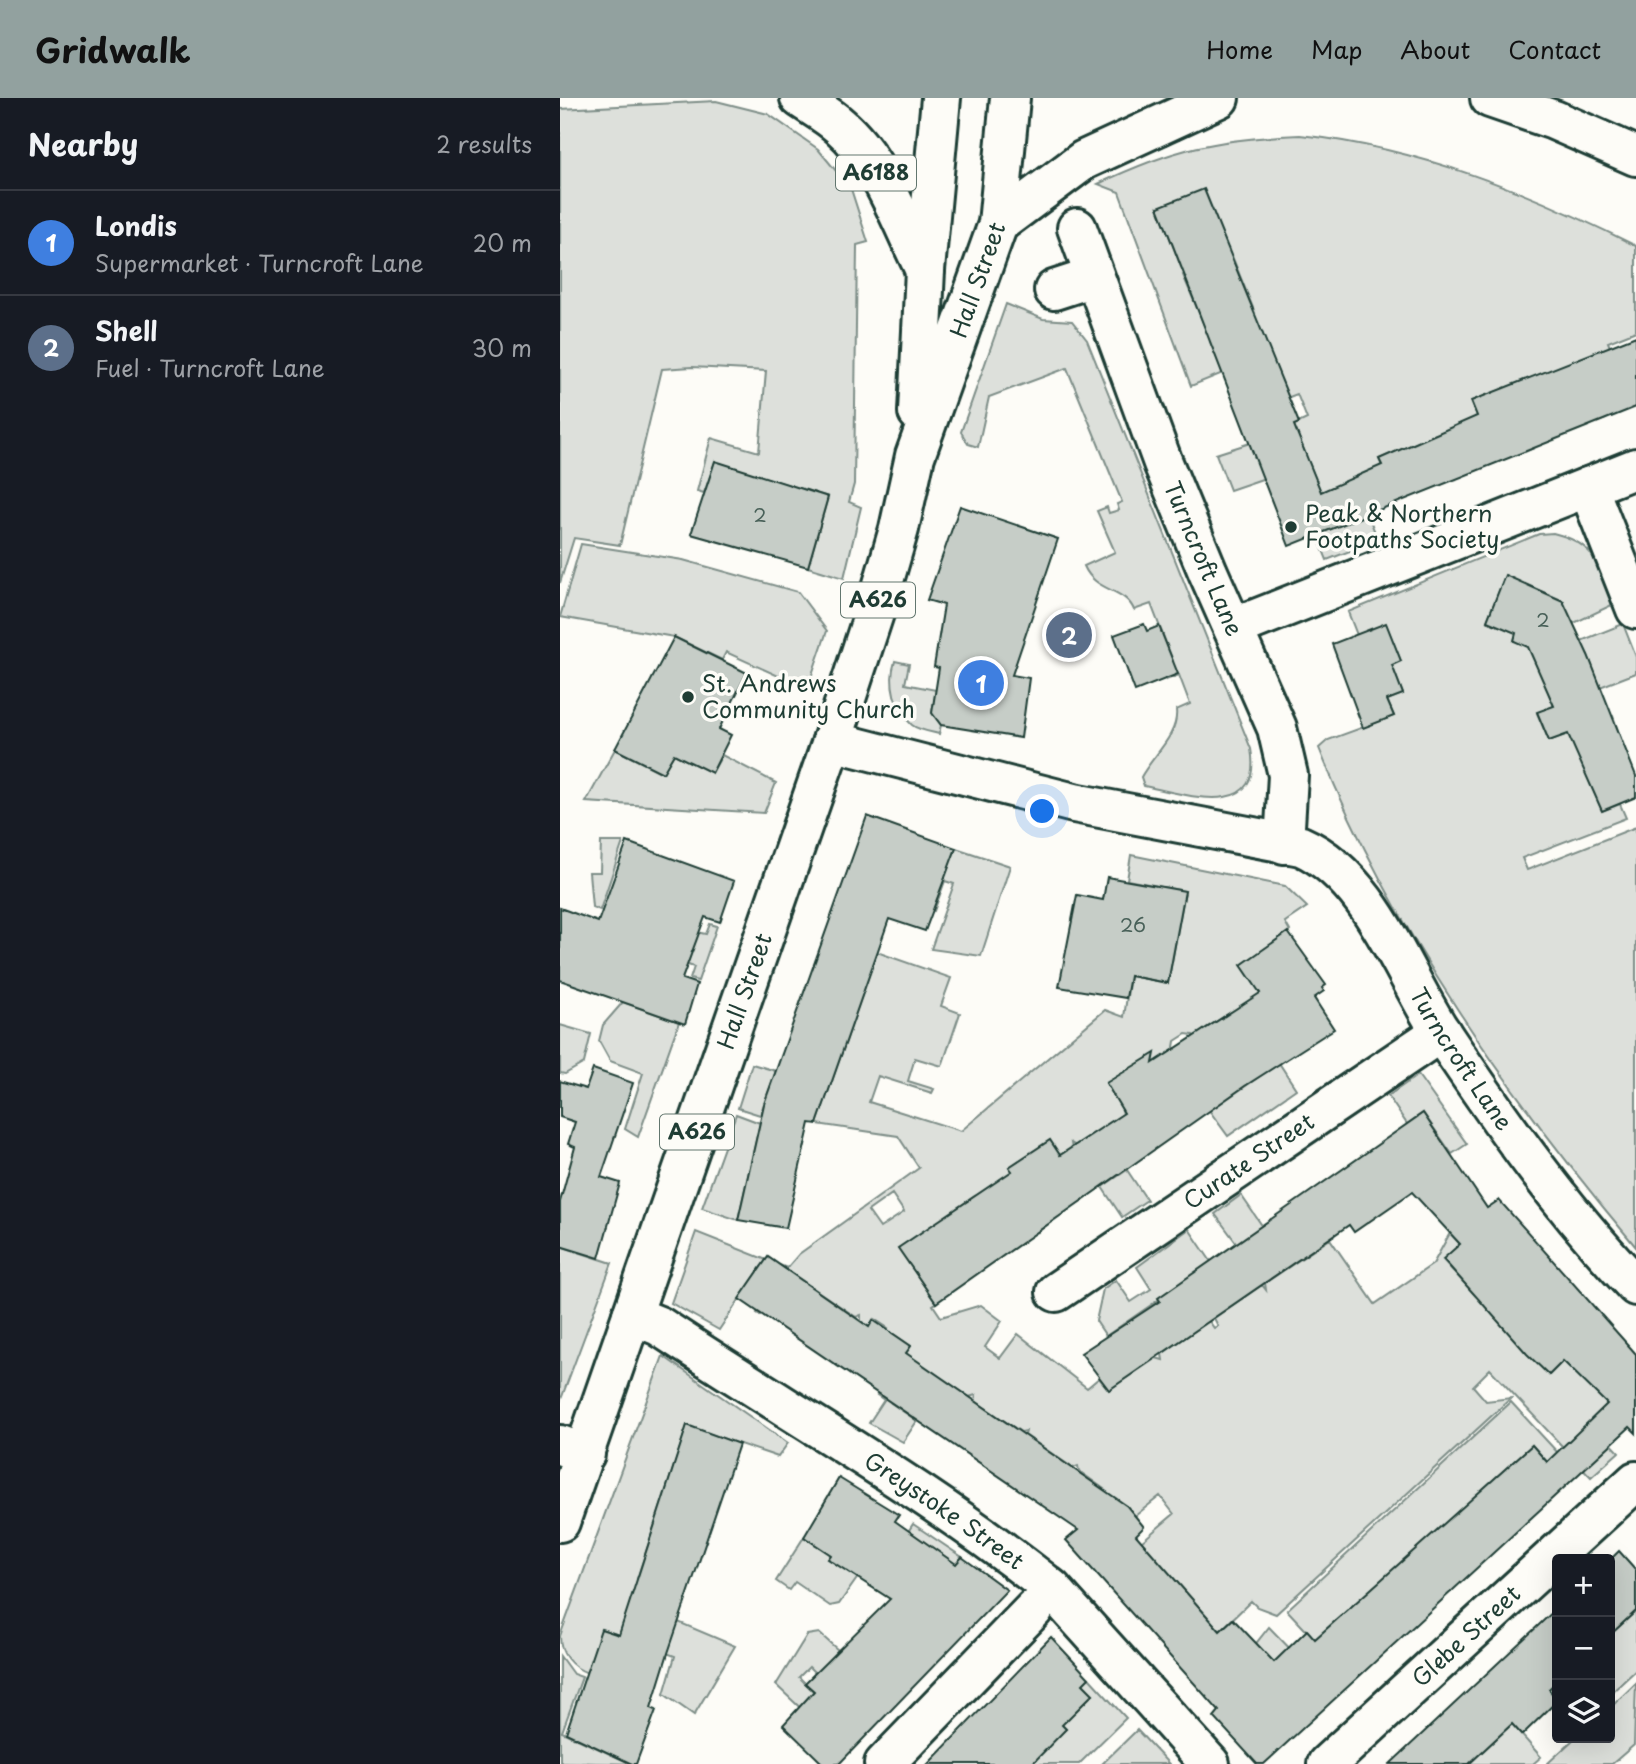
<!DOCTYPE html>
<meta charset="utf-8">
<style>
:root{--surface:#171b24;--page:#20242c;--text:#f1f3f6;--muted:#9ea1a6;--line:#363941;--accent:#92a19f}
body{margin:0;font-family:"Playpen Sans",sans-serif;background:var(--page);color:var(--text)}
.controls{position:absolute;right:21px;bottom:21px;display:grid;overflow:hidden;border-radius:7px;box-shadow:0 7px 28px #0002}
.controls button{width:63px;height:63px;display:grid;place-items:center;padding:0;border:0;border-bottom:2px solid var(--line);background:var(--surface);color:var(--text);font:35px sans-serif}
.you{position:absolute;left:483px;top:714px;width:24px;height:24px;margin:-18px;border:5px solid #fff;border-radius:50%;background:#1a73e8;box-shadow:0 0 0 10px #1a73e833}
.badge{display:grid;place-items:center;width:46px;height:46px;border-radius:50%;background:var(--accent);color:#fff;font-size:23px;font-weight:700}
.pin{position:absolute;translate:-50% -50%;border:4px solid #fff;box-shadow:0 2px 7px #0006}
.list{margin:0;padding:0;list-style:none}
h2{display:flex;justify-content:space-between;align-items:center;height:91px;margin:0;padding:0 28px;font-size:30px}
h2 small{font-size:23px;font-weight:400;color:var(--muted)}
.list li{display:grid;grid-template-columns:46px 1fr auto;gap:21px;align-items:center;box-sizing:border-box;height:105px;padding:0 28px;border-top:2px solid var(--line)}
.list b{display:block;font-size:26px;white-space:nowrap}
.list p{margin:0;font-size:23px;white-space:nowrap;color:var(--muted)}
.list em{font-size:23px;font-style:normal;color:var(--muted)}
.icon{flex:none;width:38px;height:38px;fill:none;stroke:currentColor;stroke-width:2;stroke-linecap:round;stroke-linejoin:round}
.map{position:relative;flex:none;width:1076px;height:1666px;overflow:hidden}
header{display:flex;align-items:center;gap:42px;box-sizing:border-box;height:98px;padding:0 35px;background:var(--accent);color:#111}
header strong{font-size:33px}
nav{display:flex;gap:38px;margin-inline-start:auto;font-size:24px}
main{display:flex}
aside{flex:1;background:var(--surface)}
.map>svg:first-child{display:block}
</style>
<header>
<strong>Gridwalk</strong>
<nav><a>Home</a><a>Map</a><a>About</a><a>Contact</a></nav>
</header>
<main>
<aside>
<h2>Nearby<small>2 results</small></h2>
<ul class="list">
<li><span class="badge" style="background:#3f7fe0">1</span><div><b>Londis</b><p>Supermarket · Turncroft Lane</p></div><em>20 m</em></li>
<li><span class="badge" style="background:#5c6f8a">2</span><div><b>Shell</b><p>Fuel · Turncroft Lane</p></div><em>30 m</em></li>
</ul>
</aside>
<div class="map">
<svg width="1076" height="1666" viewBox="0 0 1076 1666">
<rect width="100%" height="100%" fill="#fdfcf7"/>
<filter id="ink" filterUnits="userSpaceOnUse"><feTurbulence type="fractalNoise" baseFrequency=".0143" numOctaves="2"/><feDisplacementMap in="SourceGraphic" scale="14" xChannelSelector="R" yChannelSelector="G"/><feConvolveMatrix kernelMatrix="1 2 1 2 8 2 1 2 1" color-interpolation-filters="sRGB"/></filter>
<g filter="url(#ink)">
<g fill="#dde0db" stroke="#7e8e88" stroke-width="2" fill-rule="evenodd">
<polygon points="156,3 208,16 258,51 291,91 308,144 297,147 294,386 289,404 301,409 284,480 248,469 268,399 155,364 144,395 137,393 151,340 199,354 206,273 132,269 102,271 60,447 14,440 0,485 0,11"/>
<path d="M740,37C860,50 969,94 1076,148V233L1048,244L1057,266L1029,277L1046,321L1035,325L957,304L976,349L965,354L940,292L911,303L918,320L896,380L876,336L819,361L836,402L793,380L818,442L767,462L757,437L786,425L771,390L761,394L749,365L670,392L656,356L690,345L702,374L746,357L734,327L747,321L737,296L724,301L651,246L663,275L631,288L559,94L538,86C614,50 656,41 740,37ZM598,109L668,151L621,169ZM672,158L695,215L647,234L623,177Z"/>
<path d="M446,206L483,221L512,223L527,242L691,651C704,724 623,696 584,688L581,679C592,658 619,637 616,612L630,606L619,577L606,582L600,568L613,563L591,506L574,512C565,490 535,494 524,468L555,454L537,413L547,409L549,415L559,412L557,406L562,404L507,270L429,299L418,349L408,346L401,334Z"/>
<path d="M993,435C1038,446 1038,468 1054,506L989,537L1004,503L945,478L927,523L956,535L954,543H1021L1063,526L1076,559V575L1040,589L1028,557L981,576L994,608L977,615L989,643L1053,618L1061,641L1019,659L1042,713L1060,706L1066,720L962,760L967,772L1076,729V1149C950,999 832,832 759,650L768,642L834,618L827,602L843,596L832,567L841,563L826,526L797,537L788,514L979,436Z"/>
<polygon points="21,446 123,462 238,494 267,533 247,591 166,554 162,562 114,539 0,519"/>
<path d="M335,563L349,566L345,586L376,592L372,615L381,627L379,636C371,634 358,632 352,627C334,611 328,585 335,563Z"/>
<polygon points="55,651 102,675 114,656 152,675 162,657 216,685 204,715 26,704"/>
<polygon points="41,744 63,744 40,812 32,809 29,774 40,774"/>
<polygon points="396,750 450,768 421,858 371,851 394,786 385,783 374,813 336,800 392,760"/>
<path d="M571,757L725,788L747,809L725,824L730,833L682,867L720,922L754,900L756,903L703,940L691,922L682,929L671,914L646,930L654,943L642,951L633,937L626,936L615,943L614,949L655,1009L719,965L736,991L668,1038L646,1008L639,1012L616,979L568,1012L561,1007L563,1016L516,1048L511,1045L512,1051L485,1069L474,1053L450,1069L488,1126L478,1134L452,1095L425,1113L415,1098L397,1110L407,1125L403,1128L398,1124L400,1130L349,1165L376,1205L373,1207L381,1219L421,1207L442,1223L425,1249L440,1260L458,1236L527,1290L539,1280L549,1292L596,1260L603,1262L602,1256L649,1223L654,1230L658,1228L654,1220L702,1187L706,1192L705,1185L770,1141L815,1206L873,1166L890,1135L900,1146L883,1162L915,1197L933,1180L943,1191L924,1207L953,1239L970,1224L981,1236L965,1252L989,1277L1004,1262L1047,1306L1030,1323L1059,1354L1031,1379L930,1271L913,1288L926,1303L951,1300L716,1516L697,1509L691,1503L660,1533L581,1444L614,1416L600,1398L575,1418L565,1407L556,1415L549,1407L518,1432L516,1430L544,1391L519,1373L518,1368L513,1370L465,1337L466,1333L461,1334L415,1303L416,1297L409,1299L358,1264L331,1305L357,1323L343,1344L309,1325L324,1302L317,1297L351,1248L333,1236L329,1242L323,1238L328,1230L314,1221L309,1229L301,1223V1217L296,1219L229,1174L200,1217L197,1215L219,1182L201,1169L159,1232L111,1205L136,1134L227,1170L239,1156L359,1070L338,1038L257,1026L317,854L391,880L381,908L400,915L382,968L355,960L348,983L374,991L372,995L318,978L309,1004L401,1033L545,912L564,919L570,878L608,885L625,793L567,782ZM332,1096L344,1114L320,1130L308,1113Z"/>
<polygon points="150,826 157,828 138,883 130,881 134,869 125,866 136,834 146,836"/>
<polygon points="63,904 119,924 78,1039 65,1031 83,975 50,963 39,943 43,927"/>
<polygon points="0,927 31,936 24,965 5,976 0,975"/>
<polygon points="192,966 216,973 200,1017 178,1010"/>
<polygon points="858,977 907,1046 892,1056 863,1015 847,1026 828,998"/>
<polygon points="176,1016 200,1025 178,1122 142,1110"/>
<polygon points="567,1072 587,1102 562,1119 542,1089"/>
<polygon points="681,1097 703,1129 678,1147 655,1116"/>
<polygon points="629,1131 652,1165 546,1238 536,1223 543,1191 556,1182 571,1204 591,1191 577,1169"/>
<polygon points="0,1148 52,1165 0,1304"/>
<path d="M103,1258L228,1345L218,1359L127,1328L77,1481L118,1524L175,1548L134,1617L104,1596L115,1558L42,1531L28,1575C11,1569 0,1556 0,1538Z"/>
<polygon points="951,1304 999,1356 989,1366 972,1347 756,1543 727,1512"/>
<polygon points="353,1426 402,1459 396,1466 322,1474"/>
<polygon points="244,1439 256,1447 278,1446 269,1460 301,1475 279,1506 270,1508 235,1484 229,1492 216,1483"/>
<polygon points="1076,1513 1076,1572 1050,1596 1050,1537"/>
<polygon points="709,1529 738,1559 685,1610 694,1548"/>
<polygon points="259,1535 278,1552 268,1563 273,1593 249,1569 239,1579 254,1594 250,1619 216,1587 247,1537"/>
<polygon points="0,1558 13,1576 22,1579 2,1634 72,1666 0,1664"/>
<polygon points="529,1580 566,1620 519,1666 462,1666 506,1631 493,1618 515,1614 533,1596 523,1586"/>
<polygon points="1076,1585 1074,1647 1052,1666 987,1666 1015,1640 1050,1640 1050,1610"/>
<polygon points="952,1626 981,1659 973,1666 909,1666"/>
<polygon points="577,1632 609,1666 542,1666"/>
</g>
<g fill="#c6cdc7" stroke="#1f3d34" stroke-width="2">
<polygon points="644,91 739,325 734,327 761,394 822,367 819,361 917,318 911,303 1076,238 1076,309 729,448 598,109"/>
<polygon points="155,363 268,399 248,469 131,436"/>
<polygon points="400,408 498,441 452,577 469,580 461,640 381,627 372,615 379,570 374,569 384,507 367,502"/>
<polygon points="945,477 1003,503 1028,557 1076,678 1076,699 1042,713 1008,636 989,643 977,614 994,608 968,549 954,543 956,535 927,523"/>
<polygon points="826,525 841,563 832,567 843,596 827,602 834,618 803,630 772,546"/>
<polygon points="584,526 587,533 599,528 618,576 575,593 554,537"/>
<polygon points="114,539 187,575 159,631 171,637 152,675 114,656 103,675 55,651"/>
<polygon points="307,718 396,750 365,833 329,821 257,1026 250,1025 226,1130 178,1122 204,1006"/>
<polygon points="67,744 174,783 160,824 145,819 122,881 137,886 125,926 0,882 0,810 38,824"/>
<polygon points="547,779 625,793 608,885 570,878 566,900 499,889 517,797 543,802"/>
<polygon points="728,834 766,887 762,890 764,893 754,900 774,931 685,988 376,1205 338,1150 452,1073 449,1069 490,1042 500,1057 564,1015 546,985 595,955 593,965 700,895 681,867"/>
<polygon points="33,971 73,985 41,1079 60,1085 39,1160 0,1148 0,1104 15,1049 8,1046 15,1024 0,1019 0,983 26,991"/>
<polygon points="863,1015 927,1110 939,1102 1076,1256 1076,1335 1070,1329 704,1666 697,1666 654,1619 659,1613 506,1442 518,1432 179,1201 208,1159 309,1229 313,1222 351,1248 346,1255 567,1408 584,1429 576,1437 660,1533 673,1521 714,1564 747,1532 755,1541 972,1347 987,1364 1047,1306 1003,1263 989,1277 967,1256 883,1161 900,1146 852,1094 794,1134 789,1127 549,1292 521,1255 600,1203 598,1200"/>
<polygon points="127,1327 179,1346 108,1555 91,1610 96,1612 76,1666 72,1666 6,1635 41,1531 59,1537"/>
<polygon points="279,1380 339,1417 335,1423 396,1466 402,1459 447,1492 279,1666 263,1666 223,1627 254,1593 245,1585 330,1501 268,1461 271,1457 244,1439"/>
<polygon points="1059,1453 1076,1472 1076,1513 1050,1537 1050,1462"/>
<polygon points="997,1510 997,1583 989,1591 997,1603 962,1637 952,1626 909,1666 830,1666"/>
<polygon points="491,1539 529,1580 523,1586 533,1596 502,1627 506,1631 472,1666 368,1666"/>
</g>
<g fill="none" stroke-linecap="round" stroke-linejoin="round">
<g stroke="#1f3d34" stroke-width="44">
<g id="minor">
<path id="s1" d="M517,130L603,365L648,474L717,630L728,677L724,746"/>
<polyline points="494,192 534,179"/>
<polyline points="1028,389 1076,511"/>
<polyline points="673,530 1076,370"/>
<path id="s2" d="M272,643L514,705L741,748C811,779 842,875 882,936C941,1024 1003,1112 1076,1188"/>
<path id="s3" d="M496,1194L881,934"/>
<path id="s4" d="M72,1217L99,1228C230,1315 369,1392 492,1491L650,1666"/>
<polyline points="0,1347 25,1356"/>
<polyline points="324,1666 474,1511"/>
<path id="s5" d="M767,1666L1076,1383"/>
</g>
</g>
<g stroke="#1f3d34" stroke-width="44">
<g id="major">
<path d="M240,0C253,9 268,17 280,28C321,63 341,125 365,172"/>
<polyline points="930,0 994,22 1076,58"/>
<polyline points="438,126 524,62 659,0"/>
<polyline points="358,314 365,172 381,0"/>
<path id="s6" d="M0,1424L272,643L319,500L339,431L355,358L438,126L450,0"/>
</g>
</g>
<use href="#minor" stroke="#fdfcf7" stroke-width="38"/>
<use href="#major" stroke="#fdfcf7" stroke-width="38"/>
</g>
</g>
<g fill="#1f3d34" stroke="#fdfcf7" stroke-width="2.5">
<circle cx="731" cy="429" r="7"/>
<circle cx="128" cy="599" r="7"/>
</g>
<g text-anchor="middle" stroke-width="7" stroke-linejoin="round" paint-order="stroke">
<g font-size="19" fill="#496159">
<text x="200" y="424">2</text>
<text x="983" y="529">2</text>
<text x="573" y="834">26</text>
</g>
<g fill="#fdfcf7" stroke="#62766e" stroke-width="2">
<rect x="276" y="57.5" width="80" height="35" rx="5"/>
<rect x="281" y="484.5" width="74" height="35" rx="5"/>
<rect x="100" y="1016.5" width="74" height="35" rx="5"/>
</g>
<g font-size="21" font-weight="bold" fill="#1f3d34">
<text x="316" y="82">A6188</text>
<text x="318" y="509">A626</text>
<text x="137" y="1041">A626</text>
</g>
<g font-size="23" fill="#1f3d34" stroke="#fdfcf7">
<text dy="8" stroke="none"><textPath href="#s6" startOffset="1311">Hall Street</textPath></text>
<text dy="8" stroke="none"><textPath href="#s1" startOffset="354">Turncroft Lane</textPath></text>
<text dy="8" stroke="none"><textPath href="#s6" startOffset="562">Hall Street</textPath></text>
<text dy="8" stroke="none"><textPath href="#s2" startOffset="751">Turncroft Lane</textPath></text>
<text dy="8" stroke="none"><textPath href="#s3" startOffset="233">Curate Street</textPath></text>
<text dy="8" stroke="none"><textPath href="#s4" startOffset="369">Greystoke Street</textPath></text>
<text dy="8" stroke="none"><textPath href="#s5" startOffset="189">Glebe Street</textPath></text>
</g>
<g font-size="23" fill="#1f3d34" stroke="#fdfcf7" text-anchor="start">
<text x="745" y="424">Peak &amp; Northern<tspan x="745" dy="26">Footpaths Society</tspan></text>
<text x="142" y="594">St. Andrews<tspan x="142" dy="26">Community Church</tspan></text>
</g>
</g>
</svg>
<div class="controls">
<button>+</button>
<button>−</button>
<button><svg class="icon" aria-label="layers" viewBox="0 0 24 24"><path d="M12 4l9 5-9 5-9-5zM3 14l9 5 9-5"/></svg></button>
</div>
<div class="you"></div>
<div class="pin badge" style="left:421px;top:585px;background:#3f7fe0">1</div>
<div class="pin badge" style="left:509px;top:537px;background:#5c6f8a">2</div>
</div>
</main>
